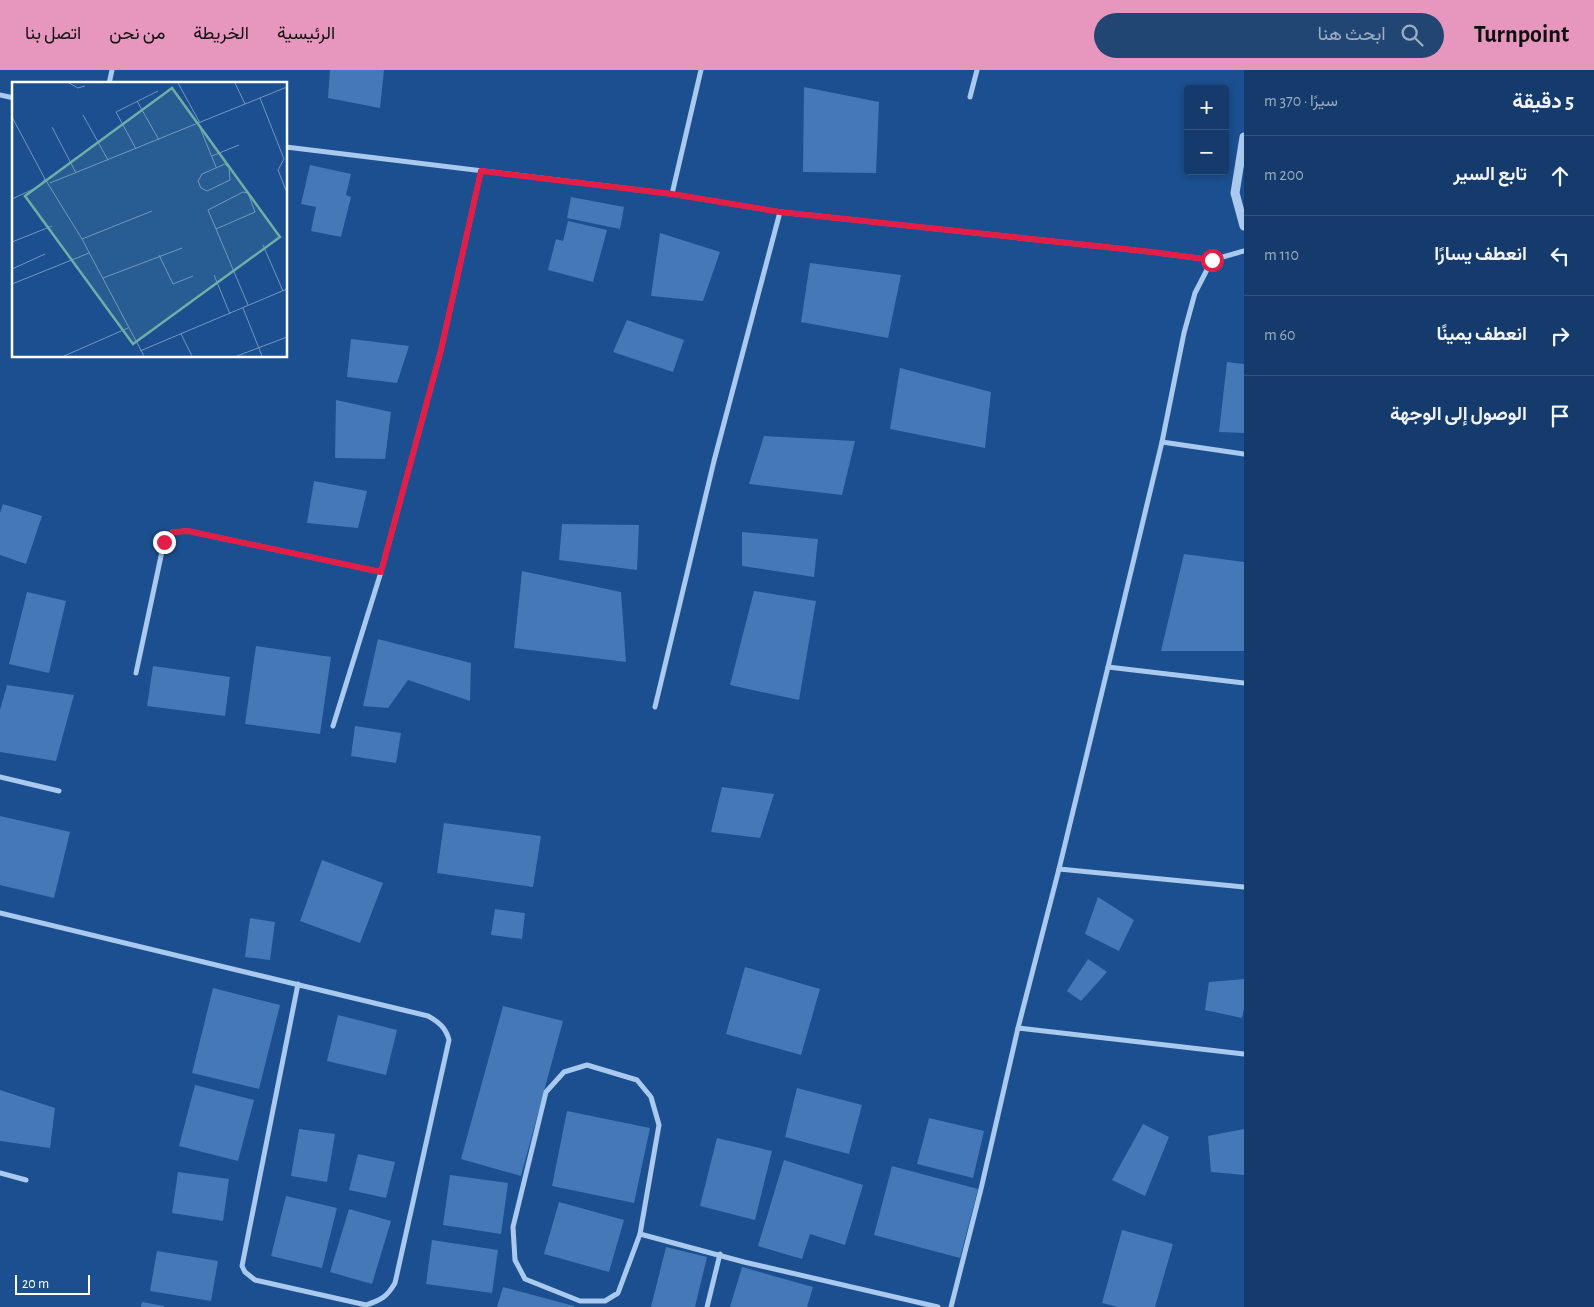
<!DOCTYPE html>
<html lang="ar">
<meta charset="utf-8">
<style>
:root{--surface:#143b6b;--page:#214673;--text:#f1f3f6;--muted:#9dadc1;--line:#33557e;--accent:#e797bd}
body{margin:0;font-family:"Alegreya Sans",Vazirmatn,sans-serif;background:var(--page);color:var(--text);direction:rtl}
.controls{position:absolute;right:15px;top:15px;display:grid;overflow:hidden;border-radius:5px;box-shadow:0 2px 8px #0003}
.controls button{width:45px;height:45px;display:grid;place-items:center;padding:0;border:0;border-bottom:1px solid var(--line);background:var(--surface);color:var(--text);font:25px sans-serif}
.scale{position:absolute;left:15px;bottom:12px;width:75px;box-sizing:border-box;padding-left:5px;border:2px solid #fff;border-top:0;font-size:14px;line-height:18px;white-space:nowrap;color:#fff;-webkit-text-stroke:4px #1b4f8f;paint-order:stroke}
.stop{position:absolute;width:15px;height:15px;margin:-11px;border:4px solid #e11d48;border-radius:50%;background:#fff}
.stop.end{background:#e11d48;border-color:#fff;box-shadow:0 1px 5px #0008}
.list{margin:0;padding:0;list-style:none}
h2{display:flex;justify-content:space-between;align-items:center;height:65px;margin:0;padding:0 20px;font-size:21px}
h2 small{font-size:16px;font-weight:400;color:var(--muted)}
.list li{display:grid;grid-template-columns:32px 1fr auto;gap:15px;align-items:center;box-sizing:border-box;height:80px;padding:0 20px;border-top:1px solid var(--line)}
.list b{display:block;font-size:19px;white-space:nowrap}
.list em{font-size:16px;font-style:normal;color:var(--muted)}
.icon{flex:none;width:28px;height:28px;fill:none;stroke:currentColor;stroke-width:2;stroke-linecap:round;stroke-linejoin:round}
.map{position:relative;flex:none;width:1244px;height:1237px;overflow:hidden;direction:ltr}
header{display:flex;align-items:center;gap:30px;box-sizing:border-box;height:70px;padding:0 25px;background:var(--accent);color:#111}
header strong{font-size:24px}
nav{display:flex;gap:28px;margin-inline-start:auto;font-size:18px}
.search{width:350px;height:45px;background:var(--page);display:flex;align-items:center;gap:12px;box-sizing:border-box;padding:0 18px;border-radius:28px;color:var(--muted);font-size:19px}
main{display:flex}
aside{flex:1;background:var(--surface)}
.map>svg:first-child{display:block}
</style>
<header>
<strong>Turnpoint</strong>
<div class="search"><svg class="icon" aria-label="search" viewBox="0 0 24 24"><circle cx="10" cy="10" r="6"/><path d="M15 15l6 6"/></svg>ابحث هنا</div>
<nav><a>الرئيسية</a><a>الخريطة</a><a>من نحن</a><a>اتصل بنا</a></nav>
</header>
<main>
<aside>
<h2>5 دقيقة<small>سيرًا · 370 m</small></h2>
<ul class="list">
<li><svg class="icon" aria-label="ahead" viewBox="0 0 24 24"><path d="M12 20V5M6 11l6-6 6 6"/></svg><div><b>تابع السير</b></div><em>200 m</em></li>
<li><svg class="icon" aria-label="left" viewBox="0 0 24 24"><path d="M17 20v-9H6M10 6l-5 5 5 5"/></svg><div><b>انعطف يسارًا</b></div><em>110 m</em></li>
<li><svg class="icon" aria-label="right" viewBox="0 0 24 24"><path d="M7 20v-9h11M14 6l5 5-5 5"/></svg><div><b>انعطف يمينًا</b></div><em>60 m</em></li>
<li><svg class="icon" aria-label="arrive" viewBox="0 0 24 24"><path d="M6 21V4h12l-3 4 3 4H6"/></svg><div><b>الوصول إلى الوجهة</b></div></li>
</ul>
</aside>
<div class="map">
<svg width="1244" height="1237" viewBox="0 0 1244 1237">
<rect width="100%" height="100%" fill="#1b4f8f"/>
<g fill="#4478b7">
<polygon points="330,0 384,0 380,38 328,28"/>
<polygon points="804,17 879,32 876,103 803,102"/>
<polygon points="310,95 351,104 346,125 351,127 341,167 311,161 316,137 301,134"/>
<polygon points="571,127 624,137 620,159 567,148"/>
<polygon points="568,151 607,160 593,212 548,200 556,169 563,171"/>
<polygon points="660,163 720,182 703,231 651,226"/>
<polygon points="810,193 901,205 888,268 801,252"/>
<polygon points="627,250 684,270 673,302 613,282"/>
<polygon points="351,269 409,276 397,313 347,307"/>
<polygon points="1227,292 1244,294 1244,363 1219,362"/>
<polygon points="900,298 991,322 985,378 890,359"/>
<polygon points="336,330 391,342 385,389 335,388"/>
<polygon points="764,366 855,371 842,425 749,414"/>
<polygon points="314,411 367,421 358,458 307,453"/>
<polygon points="3,434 42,446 26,494 0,485 0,443"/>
<polygon points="562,454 639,455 637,500 559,490"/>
<polygon points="742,462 818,469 814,507 742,496"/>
<polygon points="1184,484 1244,492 1244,581 1161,581"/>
<polygon points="522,501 621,522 626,592 514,578"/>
<polygon points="754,521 816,531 799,630 730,615"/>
<polygon points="27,522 66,531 49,603 9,594"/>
<polygon points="378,569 471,593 470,631 408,610 388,638 363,636"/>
<polygon points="256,576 331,587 320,664 245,654"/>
<polygon points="153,596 230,607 225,646 147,636"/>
<polygon points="7,615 74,625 56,691 0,682 0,640"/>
<polygon points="355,656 401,663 396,693 351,686"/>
<polygon points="722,717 774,724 760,768 711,762"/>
<polygon points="0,746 70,762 54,828 0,815"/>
<polygon points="444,753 541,766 533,817 437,803"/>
<polygon points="322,790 383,813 360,873 300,851"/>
<polygon points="1098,827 1134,850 1119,881 1085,864"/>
<polygon points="495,839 525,843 522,869 491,865"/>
<polygon points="250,848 275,852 270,890 245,887"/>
<polygon points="1088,889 1107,902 1081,931 1067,921"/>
<polygon points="745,897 820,919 801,985 726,964"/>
<polygon points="1244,909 1244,938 1242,948 1205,940 1209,912"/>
<polygon points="213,918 280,935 259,1019 192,1003"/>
<polygon points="503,936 563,951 521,1106 461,1089"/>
<polygon points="338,945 397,960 386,1005 327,991"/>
<polygon points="195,1015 254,1030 238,1091 179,1076"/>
<polygon points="797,1018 862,1035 849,1084 785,1067"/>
<polygon points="0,1020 55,1038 50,1078 0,1071"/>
<polygon points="567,1041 650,1058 634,1133 552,1116"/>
<polygon points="929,1048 984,1061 973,1108 917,1094"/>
<polygon points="1143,1054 1169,1067 1145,1126 1112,1110"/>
<polygon points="299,1059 335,1064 327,1112 291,1106"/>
<polygon points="1244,1059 1244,1105 1211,1102 1208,1066"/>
<polygon points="717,1068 772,1081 755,1150 700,1136"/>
<polygon points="358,1084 395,1092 386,1128 349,1120"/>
<polygon points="784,1090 863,1115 845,1175 810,1164 802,1189 758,1176"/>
<polygon points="892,1096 978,1119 960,1188 874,1165"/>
<polygon points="178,1102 229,1109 223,1151 172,1143"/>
<polygon points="450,1105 508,1113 501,1164 443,1155"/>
<polygon points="286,1126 337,1138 322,1198 271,1186"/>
<polygon points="559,1132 624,1150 609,1202 544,1184"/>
<polygon points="349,1139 391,1151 372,1214 330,1202"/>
<polygon points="1122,1160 1173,1174 1155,1237 1118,1237 1102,1233"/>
<polygon points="432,1170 498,1180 492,1223 426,1214"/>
<polygon points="666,1177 707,1187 695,1237 651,1237"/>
<polygon points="157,1181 218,1191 211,1231 150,1221"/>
<polygon points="742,1197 813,1217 807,1237 730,1237"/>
<polygon points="503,1217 574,1236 574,1237 497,1237"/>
<polygon points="142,1232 164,1236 164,1237 141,1237"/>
</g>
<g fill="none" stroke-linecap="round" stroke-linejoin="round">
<g stroke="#a9c9ee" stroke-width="5">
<polyline points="109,14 112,0"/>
<polyline points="0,25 14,28"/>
<polyline points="970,27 977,0"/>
<polyline points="286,77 672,124 780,142 1152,182 1212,190 1244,181"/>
<polyline points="672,124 701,0"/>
<polyline points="1162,372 1244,384"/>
<polyline points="1108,597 1244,613"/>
<polyline points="136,603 164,472 173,462 188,461 381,502"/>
<polyline points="655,637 714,391 780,142"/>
<polyline points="333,656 381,502 441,280 481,101"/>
<polyline points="0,707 59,721"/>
<polyline points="1059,799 1244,817"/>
<path d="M0,843L428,946C439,952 446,958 449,970L395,1213C387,1227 381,1230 366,1235L255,1210L245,1202L242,1196L298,914"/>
<polyline points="1018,958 1244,984"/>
<polygon points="587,995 637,1010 651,1027 659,1055 640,1164 618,1223 605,1231 580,1231 525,1209 515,1190 513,1157 546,1022 564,1002"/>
<polyline points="0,1103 26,1110"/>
<polyline points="640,1164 744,1192 938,1237"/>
<polyline points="707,1237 720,1184"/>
<polyline points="951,1237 981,1119 1018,958 1059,799 1108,597 1162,372 1184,263 1195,223 1212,190"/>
</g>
<polyline stroke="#a9c9ee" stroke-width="9" points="1244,67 1235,123 1244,156"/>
</g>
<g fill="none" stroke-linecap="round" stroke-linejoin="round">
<polyline stroke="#e11d48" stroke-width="6" points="164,472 173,462 188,461 381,502 441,280 481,101 672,124 780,142 1152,182 1212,190"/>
</g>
<g transform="translate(12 12)">
<rect width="275" height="275" fill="#1b4f8f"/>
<path fill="none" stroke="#7695bc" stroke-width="1" d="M57,1L66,6L73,4M166,1L188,41M223,1L233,22M248,16L272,77L266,88L275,111M125,19L147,58M71,33L96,78M0,35L33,97L28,104L0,117M186,41L204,85M40,45L64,91M124,67L104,30L146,9M200,74L227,63M213,82L217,86L218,98L195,109L189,106L186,99L190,92ZM33,97L70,157L132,274M38,101L275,5M204,147L243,130L236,111L231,110L196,128L236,223M70,157L140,129M0,160L40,144M251,163L271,209M147,173L161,202L181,194M0,187L33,172M202,193L218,232M91,196L170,166M0,202L77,171M231,226L250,274M169,252L180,274M128,269L275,207M52,274L116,246M225,274L275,255"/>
<path fill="#6fada8" fill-opacity="0.15" stroke="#6fada8" stroke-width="2.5" d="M160,6L268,155L121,262L13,114Z"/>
<rect width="275" height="275" fill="none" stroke="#fff" stroke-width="2.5"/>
</g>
</svg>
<div class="controls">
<button>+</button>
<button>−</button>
</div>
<div class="scale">20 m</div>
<div class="stop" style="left:1212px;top:190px"></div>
<div class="stop end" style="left:164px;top:472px"></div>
</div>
</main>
